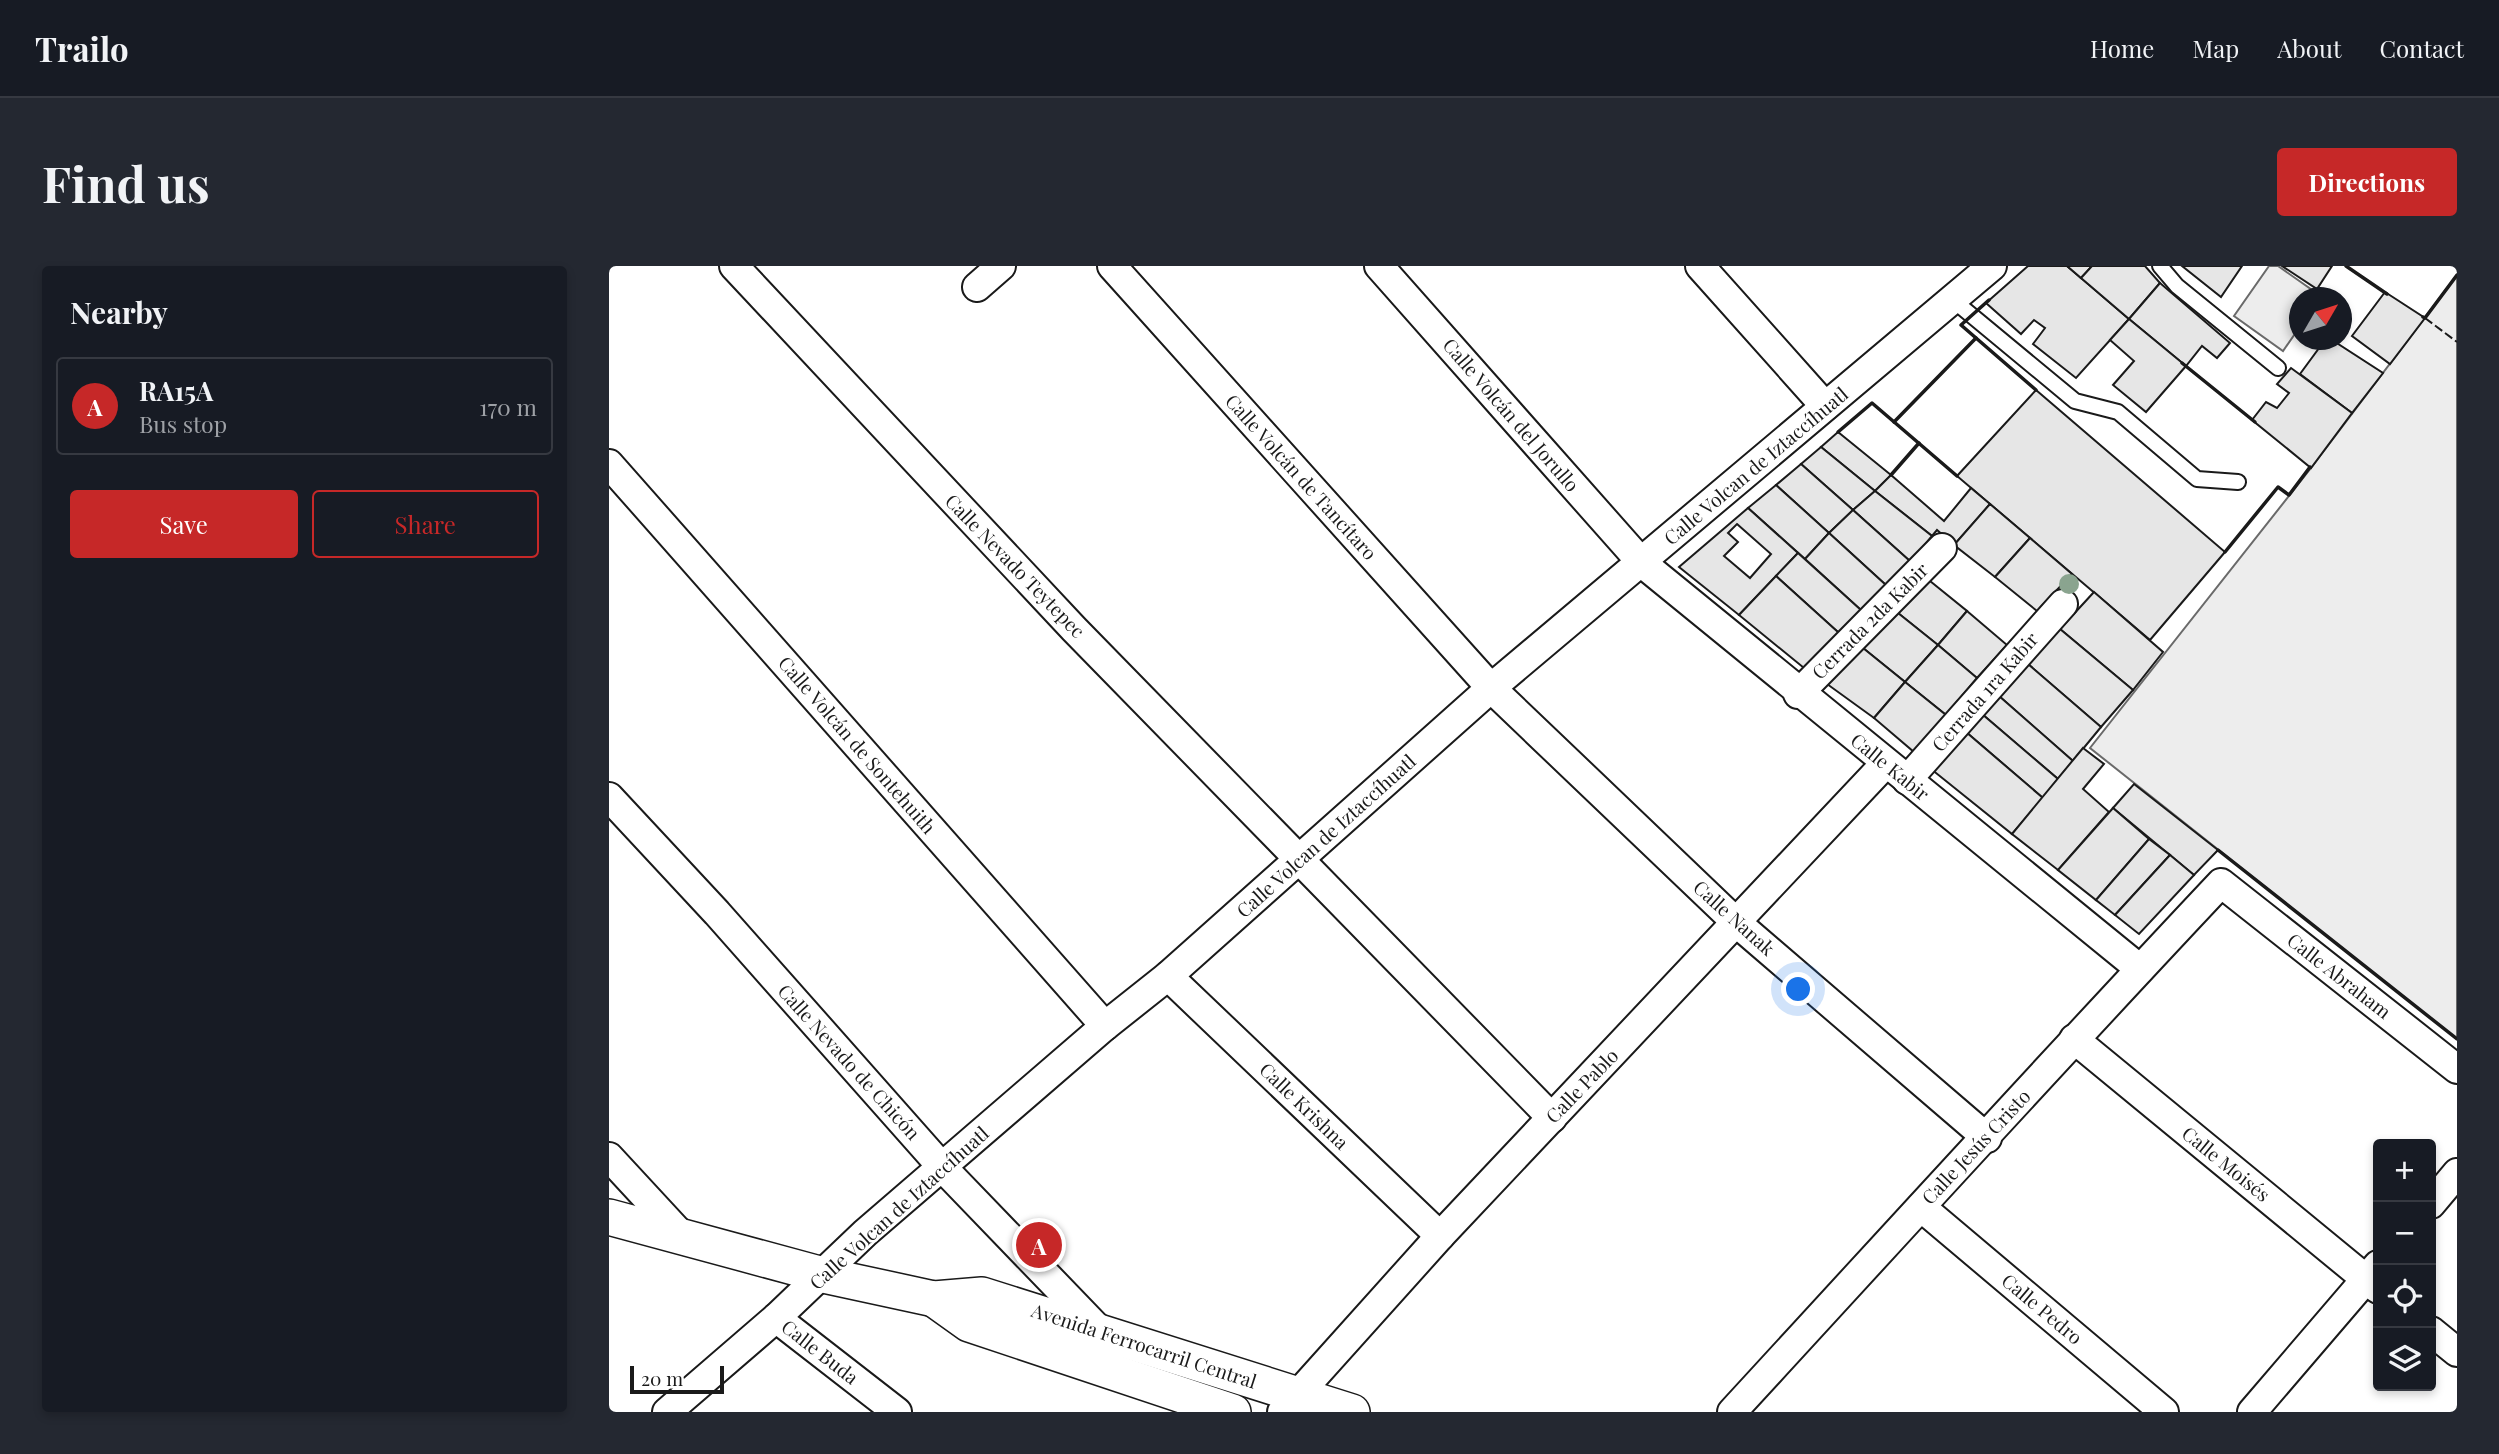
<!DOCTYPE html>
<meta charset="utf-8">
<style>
:root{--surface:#171b24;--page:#242831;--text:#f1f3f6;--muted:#9ea1a6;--line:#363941;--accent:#c62828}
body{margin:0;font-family:"Playfair Display",serif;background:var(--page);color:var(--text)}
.controls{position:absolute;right:21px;bottom:21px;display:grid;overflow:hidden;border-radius:7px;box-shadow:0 4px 10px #0003}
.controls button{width:63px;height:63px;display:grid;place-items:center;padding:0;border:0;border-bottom:2px solid var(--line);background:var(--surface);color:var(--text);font:35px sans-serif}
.compass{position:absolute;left:1680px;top:21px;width:63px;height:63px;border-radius:50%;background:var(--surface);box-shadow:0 4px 10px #0003;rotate:51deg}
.scale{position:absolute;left:21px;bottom:18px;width:94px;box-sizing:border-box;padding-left:7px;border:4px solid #1a1a1a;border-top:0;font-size:19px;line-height:24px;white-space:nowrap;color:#1a1a1a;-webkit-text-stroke:5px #fff;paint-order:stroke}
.you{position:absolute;left:1190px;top:724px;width:24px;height:24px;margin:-18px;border:5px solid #fff;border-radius:50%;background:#1a73e8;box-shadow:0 0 0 10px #1a73e833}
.badge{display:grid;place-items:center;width:46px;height:46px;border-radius:50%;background:var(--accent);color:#fff;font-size:23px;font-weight:700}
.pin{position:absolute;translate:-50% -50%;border:4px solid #fff;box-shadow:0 2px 7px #0006}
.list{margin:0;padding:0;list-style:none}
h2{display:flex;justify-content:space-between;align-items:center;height:91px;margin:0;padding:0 28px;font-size:30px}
h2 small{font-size:23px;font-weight:400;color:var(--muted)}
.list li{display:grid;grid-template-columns:46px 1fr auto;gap:21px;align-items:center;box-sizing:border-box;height:98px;margin:0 14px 14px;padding:0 14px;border:2px solid var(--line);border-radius:7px}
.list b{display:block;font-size:26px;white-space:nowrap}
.list p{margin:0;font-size:23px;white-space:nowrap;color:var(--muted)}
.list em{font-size:23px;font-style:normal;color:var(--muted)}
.actions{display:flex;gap:14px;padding:21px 28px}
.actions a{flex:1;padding:16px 0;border:2px solid var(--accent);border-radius:7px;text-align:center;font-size:24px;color:var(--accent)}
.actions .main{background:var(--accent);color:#fff}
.icon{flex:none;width:38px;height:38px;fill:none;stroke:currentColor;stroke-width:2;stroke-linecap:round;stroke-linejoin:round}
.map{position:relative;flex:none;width:1848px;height:1146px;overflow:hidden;border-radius:7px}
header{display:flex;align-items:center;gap:42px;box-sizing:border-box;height:98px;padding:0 35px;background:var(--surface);border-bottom:2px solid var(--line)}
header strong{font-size:33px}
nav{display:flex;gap:38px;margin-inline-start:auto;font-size:24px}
.intro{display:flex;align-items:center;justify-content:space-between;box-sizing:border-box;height:168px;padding:0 42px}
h1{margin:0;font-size:49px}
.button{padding:18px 32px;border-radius:7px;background:var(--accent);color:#fff;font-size:24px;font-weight:700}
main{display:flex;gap:42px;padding:0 42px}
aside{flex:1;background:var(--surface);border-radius:7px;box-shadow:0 4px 10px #0003}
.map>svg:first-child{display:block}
</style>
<header>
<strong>Trailo</strong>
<nav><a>Home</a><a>Map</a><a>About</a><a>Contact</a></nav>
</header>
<div class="intro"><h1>Find us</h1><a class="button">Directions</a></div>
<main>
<aside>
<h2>Nearby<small></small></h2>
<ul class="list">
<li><span class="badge">A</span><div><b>RA15A</b><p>Bus stop</p></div><em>170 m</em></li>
</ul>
<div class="actions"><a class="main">Save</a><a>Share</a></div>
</aside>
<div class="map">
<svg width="1848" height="1146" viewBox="0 0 1848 1146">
<rect width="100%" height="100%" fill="#fff"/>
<g fill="#ededed" stroke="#6a6a6a" stroke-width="2">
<polygon points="1660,0 1669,0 1713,31 1690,32 1690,62 1674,85 1625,50"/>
<polygon points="1848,9 1848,773 1481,482 1702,202"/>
</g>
<g fill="#e6e6e6" stroke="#1a1a1a" stroke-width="2" fill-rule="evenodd">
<polygon points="1419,0 1458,0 1520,53 1467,112 1424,78 1436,62 1425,54 1412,68 1377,37"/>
<polygon points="1458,0 1483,0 1472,12"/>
<polygon points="1483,0 1536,0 1551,17 1520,53 1472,12"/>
<polygon points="1573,0 1633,0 1612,31"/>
<polygon points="1673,0 1723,0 1708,23"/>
<polygon points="1551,17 1621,77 1608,92 1593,80 1577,100 1520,53"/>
<polygon points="1776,26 1816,52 1781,98 1743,70"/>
<polygon points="1520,53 1577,100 1537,146 1504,119 1525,95 1501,74"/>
<polygon points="1716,74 1723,74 1774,107 1743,147 1691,108"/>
<polygon points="1682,102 1743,147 1702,202 1643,154 1657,136 1668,142 1680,127 1668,118"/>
<polygon points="1427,124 1616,286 1541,374 1348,210"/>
<polygon points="1229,166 1282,209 1266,225 1212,181"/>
<polygon points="1212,181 1266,225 1244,244 1192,198"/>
<polygon points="1192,198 1244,244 1220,267 1167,219"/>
<polygon points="1282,209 1335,255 1362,222 1381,238 1345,279 1328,264 1323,270 1266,225"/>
<polygon points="1167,219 1220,267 1196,293 1139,242"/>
<polygon points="1266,225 1323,270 1302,296 1244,244"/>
<polygon points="1381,238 1421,272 1386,311 1345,279"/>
<path d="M1139,242L1189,287L1130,349L1070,301ZM1128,258L1162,288L1141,312L1115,290L1129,276L1119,267Z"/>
<polygon points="1244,244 1302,296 1278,320 1220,267"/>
<polygon points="1220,267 1278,320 1253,345 1196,293"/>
<polygon points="1421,272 1463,308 1428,345 1386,311"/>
<polygon points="1189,287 1253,345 1230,367 1167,310"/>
<polygon points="1167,310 1230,367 1195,402 1130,349"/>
<polygon points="1321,315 1358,345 1329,379 1289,347"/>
<polygon points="1485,326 1554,386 1524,424 1451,363"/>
<polygon points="1358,345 1398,379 1368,412 1329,379"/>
<polygon points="1289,347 1329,379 1296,416 1254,382"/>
<polygon points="1451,363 1524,424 1492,461 1419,398"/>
<polygon points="1329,379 1368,412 1337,449 1296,416"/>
<polygon points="1254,382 1296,416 1265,452 1218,418"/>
<polygon points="1419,398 1492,461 1464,495 1390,430"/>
<polygon points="1296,416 1337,449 1305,486 1265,452"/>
<polygon points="1390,430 1464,495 1449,513 1373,448"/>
<polygon points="1373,448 1449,513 1434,532 1357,466"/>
<polygon points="1357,466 1434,532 1403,568 1322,503"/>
<polygon points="1474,482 1495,498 1474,523 1500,546 1449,604 1403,568"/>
<polygon points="1525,518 1609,584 1585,609 1504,542"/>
<polygon points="1504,542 1540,573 1487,634 1449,604"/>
<polygon points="1540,573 1561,589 1506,649 1487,634"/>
<polygon points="1561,589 1585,609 1530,668 1506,649"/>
</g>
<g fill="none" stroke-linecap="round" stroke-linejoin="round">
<g stroke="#1a1a1a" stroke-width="18">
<g id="service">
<polyline points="1551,0 1568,20 1669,102"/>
<polyline points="1344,34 1466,135 1509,146 1588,213 1629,216"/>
</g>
</g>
<g stroke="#1a1a1a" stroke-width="32">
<g id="minor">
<polyline points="125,0 465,363 943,852"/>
<polyline points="503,0 882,422 1129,658 1378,872"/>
<polyline points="770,0 1033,297 1531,703"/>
<polyline points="1091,0 1216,140"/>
<polyline points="368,21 392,0"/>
<polyline points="0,198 496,760"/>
<polyline points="1189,428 1333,282"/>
<polyline points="1298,514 1454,338"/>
<polyline points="0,531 108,647 333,901 493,1067"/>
<polyline points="559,710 831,970"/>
<polyline points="1465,773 1769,1023"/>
<polyline points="0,891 74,971"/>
<polyline points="1822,938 1848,907"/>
<polyline points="1312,941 1555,1146"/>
<polyline points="167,1052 288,1146"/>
<polyline points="1822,1065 1848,1086"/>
<polyline points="58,1146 167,1052 256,967 496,760 559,710 882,422 1383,0"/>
<polyline points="673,1146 831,970 1277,497"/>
<path d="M1123,1146C1286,969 1447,792 1612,617L1848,803"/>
<polyline points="1643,1146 1769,999"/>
</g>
</g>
<g stroke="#1a1a1a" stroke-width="38">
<g id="tertiary">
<polyline points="0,951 214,1009 325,1033 373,1029 743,1146"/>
<polyline points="325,1033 360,1058 624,1146"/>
</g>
</g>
<use href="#service" stroke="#fff" stroke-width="14"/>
<use href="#minor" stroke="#fff" stroke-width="28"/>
<use href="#tertiary" stroke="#fff" stroke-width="35"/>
<polyline stroke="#1a1a1a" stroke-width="2" stroke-dasharray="9 3.5" stroke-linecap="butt" points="1816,52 1848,76"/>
<g stroke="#1a1a1a" stroke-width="3.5">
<polyline points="1737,0 1778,28"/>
<polyline points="1380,34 1352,59 1427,124"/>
<polyline points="1814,51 1816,52 1848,9"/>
<polyline points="1573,97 1646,156"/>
<polyline points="1285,156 1367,72"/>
<polyline points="1229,166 1263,137 1348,210"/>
<polyline points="1282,209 1310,177"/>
<polyline points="1616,286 1669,221 1680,229 1701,201"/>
<polyline points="1609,584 1848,773"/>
</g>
</g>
<circle fill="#8aa48f" cx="1460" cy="318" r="10"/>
<g text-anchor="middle" stroke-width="5" stroke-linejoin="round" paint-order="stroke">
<g font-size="19" fill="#1a1a1a" stroke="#fff">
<text transform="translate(902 149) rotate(49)" y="7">Calle Volcán del Jorullo</text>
<text transform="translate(1147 200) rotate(-40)" y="7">Calle Volcan de Iztaccíhuatl</text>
<text transform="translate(692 211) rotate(48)" y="7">Calle Volcán de Tancítaro</text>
<text transform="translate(406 300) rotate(46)" y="7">Calle Nevado Teytepec</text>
<text transform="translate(1261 355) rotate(-45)" y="7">Cerrada 2da Kabir</text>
<text transform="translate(1376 426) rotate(-49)" y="7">Cerrada 1ra Kabir</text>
<text transform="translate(248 479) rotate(49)" y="7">Calle Volcán de Sontehuith</text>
<text transform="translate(1281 501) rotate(39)" y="7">Calle Kabir</text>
<text transform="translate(717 570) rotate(-42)" y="7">Calle Volcan de Iztaccíhuatl</text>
<text transform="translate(1125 652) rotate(42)" y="7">Calle Nanak</text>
<text transform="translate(1730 710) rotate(38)" y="7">Calle Abraham</text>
<text transform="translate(240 796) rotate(48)" y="7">Calle Nevado de Chicón</text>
<text transform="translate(973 820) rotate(-46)" y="7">Calle Pablo</text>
<text transform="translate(695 840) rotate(44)" y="7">Calle Krishna</text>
<text transform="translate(1367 881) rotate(-47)" y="7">Calle Jesús Cristo</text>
<text transform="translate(1617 898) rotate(39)" y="7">Calle Moisés</text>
<text transform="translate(290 942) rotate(-42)" y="7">Calle Volcan de Iztaccíhuatl</text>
<text transform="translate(1433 1043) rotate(40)" y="7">Calle Pedro</text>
<text transform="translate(535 1080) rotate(18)" y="7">Avenida Ferrocarril Central</text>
<text transform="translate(211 1086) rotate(38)" y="7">Calle Buda</text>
</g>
</g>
</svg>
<div class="controls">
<button>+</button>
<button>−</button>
<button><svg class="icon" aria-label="locate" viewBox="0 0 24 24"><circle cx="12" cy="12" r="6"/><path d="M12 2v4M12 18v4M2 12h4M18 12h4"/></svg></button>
<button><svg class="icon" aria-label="layers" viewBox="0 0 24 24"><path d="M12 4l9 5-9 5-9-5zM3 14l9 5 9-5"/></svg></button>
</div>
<svg class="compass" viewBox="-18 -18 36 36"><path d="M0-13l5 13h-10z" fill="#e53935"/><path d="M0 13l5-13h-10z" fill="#9ea1a6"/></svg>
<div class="scale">20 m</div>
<div class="you"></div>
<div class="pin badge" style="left:430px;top:979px">A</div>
</div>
</main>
